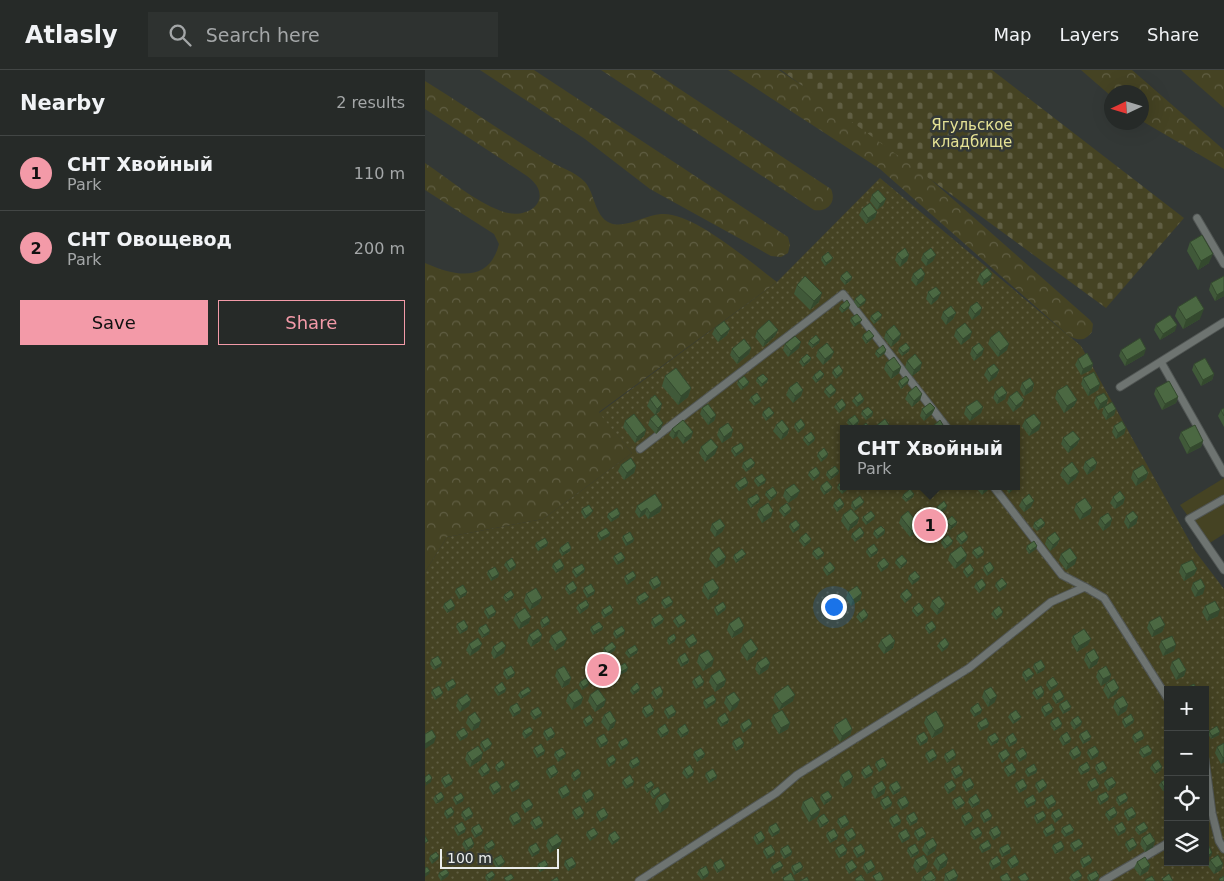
<!DOCTYPE html>
<meta charset="utf-8">
<style>
:root{--surface:#262a28;--page:#2e3230;--text:#f1f3f6;--muted:#a4a7a8;--line:#424645;--accent:#f39aa8}
body{margin:0;font-family:"DejaVu Sans",sans-serif;background:var(--page);color:var(--text)}
.controls{position:absolute;right:15px;bottom:15px;display:grid;overflow:hidden;border-radius:0px;box-shadow:0 5px 20px #0002}
.controls button{width:45px;height:45px;display:grid;place-items:center;padding:0;border:0;border-bottom:1px solid var(--line);background:var(--surface);color:var(--text);font:25px sans-serif}
.compass{position:absolute;left:679px;top:15px;width:45px;height:45px;border-radius:50%;background:var(--surface);box-shadow:0 5px 20px #0002;rotate:266deg}
.scale{position:absolute;left:15px;bottom:12px;width:119px;box-sizing:border-box;padding-left:5px;border:2px solid #eaedec;border-top:0;font-size:14px;line-height:18px;white-space:nowrap;color:#eaedec;-webkit-text-stroke:4px #333836;paint-order:stroke}
.you{position:absolute;left:408px;top:536px;width:18px;height:18px;margin:-12px;border:4px solid #fff;border-radius:50%;background:#1a73e8;box-shadow:0 0 0 8px #1a73e833}
.badge{display:grid;place-items:center;width:32px;height:32px;border-radius:50%;background:var(--accent);color:#111;font-size:16px;font-weight:700}
.pin{position:absolute;translate:-50% -50%;border:2px solid #fff;box-shadow:0 1px 5px #0006}
.popup{position:absolute;left:415px;top:355px;width:180px;height:65px;box-sizing:border-box;display:grid;place-content:center;border-radius:0px;background:var(--surface);filter:drop-shadow(0 1px 4px #0005);font-size:16px;white-space:nowrap;color:var(--muted)}
.popup b{font-size:19px;color:var(--text)}
.popup::after{content:'';position:absolute;left:50%;top:100%;margin-left:-10px;border:10px solid transparent;border-top-color:var(--surface)}
.list{margin:0;padding:0;list-style:none}
h2{display:flex;justify-content:space-between;align-items:center;height:65px;margin:0;padding:0 20px;font-size:21px}
h2 small{font-size:16px;font-weight:400;color:var(--muted)}
.list li{display:grid;grid-template-columns:32px 1fr auto;gap:15px;align-items:center;box-sizing:border-box;height:75px;padding:0 20px;border-top:1px solid var(--line)}
.list b{display:block;font-size:19px;white-space:nowrap}
.list p{margin:0;font-size:16px;white-space:nowrap;color:var(--muted)}
.list em{font-size:16px;font-style:normal;color:var(--muted)}
.actions{display:flex;gap:10px;padding:15px 20px}
.actions a{flex:1;padding:11px 0;border:1px solid var(--accent);border-radius:0px;text-align:center;font-size:18px;color:var(--accent)}
.actions .main{background:var(--accent);color:#111}
.icon{flex:none;width:28px;height:28px;fill:none;stroke:currentColor;stroke-width:2;stroke-linecap:round;stroke-linejoin:round}
.map{position:relative;flex:none;width:799px;height:811px;overflow:hidden}
header{display:flex;align-items:center;gap:30px;box-sizing:border-box;height:70px;padding:0 25px;background:var(--surface);border-bottom:1px solid var(--line)}
header strong{font-size:24px}
nav{display:flex;gap:28px;margin-inline-start:auto;font-size:18px}
.search{width:350px;height:45px;background:var(--page);display:flex;align-items:center;gap:12px;box-sizing:border-box;padding:0 18px;border-radius:0px;color:var(--muted);font-size:19px}
main{display:flex}
aside{flex:1;background:var(--surface)}
.map>svg:first-child{display:block}
</style>
<header>
<strong>Atlasly</strong>
<div class="search"><svg class="icon" aria-label="search" viewBox="0 0 24 24"><circle cx="10" cy="10" r="6"/><path d="M15 15l6 6"/></svg>Search here</div>
<nav><a>Map</a><a>Layers</a><a>Share</a></nav>
</header>
<main>
<aside>
<h2>Nearby<small>2 results</small></h2>
<ul class="list">
<li><span class="badge">1</span><div><b>СНТ Хвойный</b><p>Park</p></div><em>110 m</em></li>
<li><span class="badge">2</span><div><b>СНТ Овощевод</b><p>Park</p></div><em>200 m</em></li>
</ul>
<div class="actions"><a class="main">Save</a><a>Share</a></div>
</aside>
<div class="map">
<svg width="799" height="811" viewBox="0 0 799 811">
<defs>
<pattern id="forest-crowns" width="20" height="18" patternUnits="userSpaceOnUse" patternTransform="scale(1.25)"><rect width="20" height="18" fill="#454323"/><path d="M2 6a3 3 0 1 1 6 0M12 15a3 3 0 1 1 6 0" fill="none" stroke="#605e43"/></pattern>
<pattern id="cemetery-stones" width="16" height="16" patternUnits="userSpaceOnUse" patternTransform="scale(1.25)"><rect width="16" height="16" fill="#454323"/><path d="M2 7V4a2 2 0 0 1 4 0v3zM10 15v-3a2 2 0 0 1 4 0v3z" fill="#605e43"/></pattern>
<pattern id="garden-dots" width="8" height="8" patternUnits="userSpaceOnUse" patternTransform="scale(1.25)"><rect width="8" height="8" fill="#454323"/><path d="M2 2h.1M6 6h.1" fill="none" stroke="#605e43" stroke-width="1.8" stroke-linecap="round"/></pattern>
</defs>
<rect width="100%" height="100%" fill="#333836"/>
<polygon fill="#454323" points="799,408 799,464 783,474 755,435"/>
<g fill="url(#forest-crowns)">
<polygon points="55,0 109,0 363,167 365,175 363,183 356,187 346,186 225,119 160,69"/>
<path d="M176,0H226L406,119C412,133 402,142 389,140Z"/>
<path d="M303,0H354L407,35L487,93L665,250L668,254L667,262C660,271 654,271 644,266L455,99Z"/>
<polygon points="656,0 707,0 799,80 799,99 717,51 716,22 686,22 686,26"/>
<polygon points="756,0 799,0 799,38 758,2"/>
<path d="M0,11C41,36 80,64 121,89C133,97 150,101 160,112C170,123 169,146 185,153C200,159 220,145 236,144C268,141 326,193 352,212L174,342L207,383L118,449L22,467L0,502V193C29,206 64,214 74,174L69,164L0,120V93C24,109 49,131 76,141C105,152 131,127 102,106L0,39Z"/>
</g>
<polygon fill="url(#cemetery-stones)" points="356,0 567,0 759,148 681,238"/>
<path fill="url(#garden-dots)" fill-rule="evenodd" d="M455,108L656,276L770,481L799,519V811H0V502L22,467L118,449L207,383L174,343L352,212ZM419,359H591V416H419ZM743,620H780V792H743Z"/>
<g fill="none" stroke-linecap="round" stroke-linejoin="round">
<g stroke="#505553" stroke-width="9">
<g id="street">
<polyline points="772,148 799,194"/>
<polyline points="736,292 799,403"/>
<polyline points="695,317 799,252"/>
<polyline points="215,379 418,224 523,359"/>
<polyline points="568,416 637,505 660,517"/>
<polyline points="799,429 764,449 799,500"/>
<polyline points="780,689 787,743 794,771 799,779"/>
<polyline points="214,811 351,723 372,705 544,598 626,532 660,517 679,528 743,629"/>
<polyline points="678,811 743,773"/>
</g>
</g>
<use href="#street" stroke="#6e7471" stroke-width="7"/>
</g>
<g fill="#405939">
<polygon points="447,125 461,129 458,135 452,140 445,131"/>
<polygon points="437,139 452,142 450,148 441,154 434,145"/>
<polygon points="765,172 784,193 773,200 762,181"/>
<polygon points="472,184 484,185 482,191 475,197 470,190"/>
<polygon points="498,184 508,191 501,196 496,190"/>
<polygon points="397,187 406,191 400,196 396,190"/>
<polygon points="488,204 500,204 498,210 491,216 486,210"/>
<polygon points="555,204 565,210 557,216 552,210"/>
<polygon points="416,206 427,207 426,210 420,215 415,209"/>
<polygon points="799,206 799,226 790,231 784,220 786,213"/>
<polygon points="372,215 394,232 385,240 369,224"/>
<polygon points="503,222 513,229 506,235 501,229"/>
<polygon points="430,229 440,233 433,238 429,232"/>
<polygon points="415,236 424,238 417,243 414,239"/>
<polygon points="545,237 555,244 547,250 543,243"/>
<polygon points="753,237 775,249 758,259 750,246"/>
<polygon points="518,242 531,243 528,249 521,255 516,248"/>
<polygon points="446,246 456,248 449,254 445,249"/>
<polygon points="426,248 435,253 429,257 425,251"/>
<polygon points="731,254 750,261 735,270 729,260"/>
<polygon points="290,258 302,265 293,272 287,264"/>
<polygon points="353,260 350,266 338,277 330,267 332,261"/>
<polygon points="531,260 545,268 536,275 529,266"/>
<polygon points="461,262 476,264 474,270 466,277 459,268"/>
<polygon points="438,265 447,269 441,274 437,268"/>
<polygon points="565,268 582,280 573,287 563,274"/>
<polygon points="384,271 394,273 387,278 383,274"/>
<polygon points="360,274 374,278 363,287 358,280"/>
<polygon points="326,278 324,284 312,294 305,285 307,279"/>
<polygon points="474,278 484,281 477,286 473,281"/>
<polygon points="547,278 557,285 549,291 545,284"/>
<polygon points="393,280 409,282 406,288 398,295 391,286"/>
<polygon points="461,280 460,283 453,288 450,284 451,281"/>
<polygon points="696,280 719,285 700,296 694,286"/>
<polygon points="386,288 385,291 378,297 374,292 376,289"/>
<polygon points="653,289 668,294 666,300 656,305 650,295"/>
<polygon points="482,291 495,300 487,306 480,297"/>
<polygon points="461,293 476,297 474,303 466,309 459,299"/>
<polygon points="769,294 789,304 787,310 776,316 767,300"/>
<polygon points="562,299 574,300 571,307 564,312 559,305"/>
<polygon points="408,300 418,301 417,304 411,309 407,303"/>
<polygon points="399,304 398,307 391,313 387,308 389,305"/>
<polygon points="240,306 266,318 263,327 253,335 237,316"/>
<polygon points="332,308 343,309 342,312 336,317 331,311"/>
<polygon points="658,308 675,314 673,320 663,326 656,314"/>
<polygon points="313,311 324,312 323,315 316,320 312,314"/>
<polygon points="474,311 483,313 476,319 473,314"/>
<polygon points="597,313 609,314 607,321 599,326 595,319"/>
<polygon points="364,318 378,320 376,326 368,333 361,325"/>
<polygon points="731,318 753,327 751,333 737,340 729,324"/>
<polygon points="400,319 411,320 410,323 404,328 399,322"/>
<polygon points="632,321 652,330 649,336 639,343 630,328"/>
<polygon points="570,322 582,323 580,329 572,334 568,328"/>
<polygon points="483,323 497,324 495,330 487,337 480,329"/>
<polygon points="326,327 336,329 335,332 329,336 324,330"/>
<polygon points="584,327 599,330 596,336 588,342 582,333"/>
<polygon points="671,327 683,329 681,336 673,340 669,333"/>
<polygon points="429,328 439,329 438,332 432,337 427,331"/>
<polygon points="225,329 235,341 231,344 236,359 231,364 223,355 225,349 230,345 222,336"/>
<polygon points="411,334 420,338 414,343 409,337"/>
<polygon points="541,337 558,337 556,343 545,351 539,344"/>
<polygon points="679,337 691,339 689,345 681,350 677,343"/>
<polygon points="277,338 291,345 289,351 283,355 275,344"/>
<polygon points="510,338 507,344 499,351 495,346 497,339"/>
<polygon points="799,338 799,357 793,346 796,340"/>
<polygon points="437,341 448,342 447,346 441,350 436,344"/>
<polygon points="338,342 349,343 347,346 341,351 337,345"/>
<polygon points="423,350 433,354 427,359 422,353"/>
<polygon points="600,350 614,360 604,366 597,356"/>
<polygon points="200,351 221,360 219,366 210,373 198,357"/>
<polygon points="370,354 380,355 379,358 373,363 369,357"/>
<polygon points="351,355 364,359 362,365 356,370 348,361"/>
<polygon points="689,356 701,358 699,364 691,369 687,362"/>
<polygon points="247,359 268,362 266,368 258,374 252,366 248,369 244,365"/>
<polygon points="294,359 308,360 306,367 297,373 292,365"/>
<polygon points="756,362 778,371 776,377 762,384 754,368"/>
<polygon points="379,367 390,368 389,371 383,376 378,370"/>
<polygon points="638,368 652,375 643,383 636,374"/>
<polygon points="276,377 290,384 280,392 274,383"/>
<polygon points="307,378 318,381 310,387 306,381"/>
<polygon points="393,383 403,384 402,387 396,392 392,386"/>
<polygon points="660,392 672,393 670,399 662,405 658,398"/>
<polygon points="318,393 329,396 321,402 317,397"/>
<polygon points="196,395 211,396 209,403 199,410 193,401"/>
<polygon points="638,399 651,408 643,415 635,405"/>
<polygon points="414,401 413,404 405,410 401,405 402,402"/>
<polygon points="708,401 723,403 721,409 711,416 706,408"/>
<polygon points="384,402 394,406 388,411 383,405"/>
<polygon points="330,408 340,413 333,417 329,411"/>
<polygon points="594,411 591,417 584,423 579,416 591,416"/>
<polygon points="311,413 322,416 314,421 310,416"/>
<polygon points="413,415 424,416 423,419 417,424 412,418"/>
<polygon points="396,416 407,417 406,420 399,425 395,419"/>
<polygon points="553,416 565,416 564,419 557,425 552,419"/>
<polygon points="514,418 513,421 506,426 502,422 503,419"/>
<polygon points="360,420 372,427 363,433 358,426"/>
<polygon points="341,422 351,426 345,431 340,425"/>
<polygon points="489,424 488,427 481,432 477,428 478,425"/>
<polygon points="688,427 700,428 698,434 690,439 685,433"/>
<polygon points="323,429 334,432 326,438 322,432"/>
<polygon points="597,430 606,437 599,442 594,436"/>
<polygon points="427,432 439,432 437,435 429,441 426,436"/>
<polygon points="409,433 419,434 418,437 412,442 408,436"/>
<polygon points="651,434 665,444 655,450 649,440"/>
<polygon points="237,435 235,442 223,449 220,444 214,448 210,442 212,436"/>
<polygon points="512,437 521,439 514,444 511,440"/>
<polygon points="355,438 366,439 365,442 359,447 354,441"/>
<polygon points="157,439 166,444 160,449 156,442"/>
<polygon points="334,439 346,447 337,453 332,445"/>
<polygon points="183,444 194,447 186,452 182,447"/>
<polygon points="418,445 434,448 432,454 423,461 416,451"/>
<polygon points="701,446 713,447 711,454 703,459 699,452"/>
<polygon points="438,447 449,449 441,455 437,450"/>
<polygon points="476,447 492,461 485,467 474,453"/>
<polygon points="675,448 687,449 685,456 678,461 673,454"/>
<polygon points="521,451 532,452 531,455 525,460 520,454"/>
<polygon points="609,453 620,453 619,456 612,461 608,457"/>
<polygon points="287,454 300,456 297,462 290,467 285,460"/>
<polygon points="365,454 374,459 368,463 364,457"/>
<polygon points="504,455 515,456 513,459 507,464 503,458"/>
<polygon points="460,460 459,464 452,469 448,464 449,461"/>
<polygon points="173,463 185,463 184,466 175,471 172,466"/>
<polygon points="427,464 438,466 430,472 426,467"/>
<polygon points="198,466 209,469 208,472 201,476 197,469"/>
<polygon points="532,466 542,470 536,475 531,469"/>
<polygon points="375,468 386,469 385,472 379,477 374,471"/>
<polygon points="622,468 632,475 625,481 620,474"/>
<polygon points="517,470 527,474 520,479 516,473"/>
<polygon points="111,473 122,476 113,481 110,476"/>
<polygon points="602,476 612,476 611,479 604,484 601,479"/>
<polygon points="135,478 146,478 145,481 137,486 134,481"/>
<polygon points="442,479 452,483 445,488 441,482"/>
<polygon points="548,480 559,482 558,485 552,489 547,483"/>
<polygon points="388,481 399,483 398,486 392,490 387,484"/>
<polygon points="286,483 299,493 291,498 284,489"/>
<polygon points="525,484 542,485 540,491 530,499 523,490"/>
<polygon points="636,484 650,494 641,500 634,490"/>
<polygon points="309,485 319,487 311,493 308,488"/>
<polygon points="189,486 199,491 192,495 188,489"/>
<polygon points="471,490 482,491 481,494 475,499 470,493"/>
<polygon points="81,492 91,495 90,498 84,502 79,495"/>
<polygon points="453,493 463,497 456,502 452,496"/>
<polygon points="128,494 139,496 138,499 131,503 127,497"/>
<polygon points="756,495 772,499 769,505 759,511 754,502"/>
<polygon points="559,496 569,498 568,501 562,506 558,500"/>
<polygon points="399,497 409,501 402,506 398,500"/>
<polygon points="148,499 160,499 159,502 151,508 147,502"/>
<polygon points="539,499 548,503 542,508 538,502"/>
<polygon points="63,501 74,504 73,507 66,511 62,504"/>
<polygon points="200,506 211,506 210,509 202,515 199,509"/>
<polygon points="484,506 494,510 487,515 483,509"/>
<polygon points="225,510 236,513 235,516 228,520 224,513"/>
<polygon points="551,513 560,518 554,523 549,517"/>
<polygon points="571,513 581,517 574,522 570,516"/>
<polygon points="768,513 778,524 770,527 766,519"/>
<polygon points="279,514 292,524 283,530 277,521"/>
<polygon points="141,516 151,521 144,525 140,519"/>
<polygon points="159,518 169,524 162,528 158,521"/>
<polygon points="31,519 41,525 34,529 30,522"/>
<polygon points="423,522 437,523 435,530 426,536 421,528"/>
<polygon points="101,524 114,534 105,540 99,531"/>
<polygon points="476,524 486,528 480,533 475,527"/>
<polygon points="79,525 88,528 81,532 78,528"/>
<polygon points="212,527 224,527 222,530 214,535 211,530"/>
<polygon points="237,530 247,535 240,539 236,533"/>
<polygon points="404,531 416,539 407,545 401,537"/>
<polygon points="507,531 520,534 518,540 512,545 505,537"/>
<polygon points="19,534 29,539 22,543 18,537"/>
<polygon points="153,535 164,535 163,538 155,544 151,538"/>
<polygon points="780,536 793,546 782,551 777,542"/>
<polygon points="290,537 301,537 300,540 292,546 289,540"/>
<polygon points="488,538 499,539 498,542 492,547 487,541"/>
<polygon points="60,539 70,545 63,549 59,542"/>
<polygon points="177,540 188,540 187,543 179,548 176,543"/>
<polygon points="568,541 577,545 571,550 566,544"/>
<polygon points="91,544 104,553 94,559 88,550"/>
<polygon points="433,544 443,545 442,548 436,553 431,547"/>
<polygon points="250,548 261,551 259,554 253,558 248,551"/>
<polygon points="227,549 239,549 237,553 229,558 226,553"/>
<polygon points="116,550 124,554 117,558 115,553"/>
<polygon points="724,552 740,555 737,562 727,567 722,558"/>
<polygon points="32,554 43,557 42,560 35,564 31,557"/>
<polygon points="304,554 317,562 307,568 302,560"/>
<polygon points="501,555 511,557 510,560 504,564 500,558"/>
<polygon points="166,557 178,557 177,560 168,565 165,560"/>
<polygon points="54,558 64,564 57,568 53,561"/>
<polygon points="189,561 199,564 191,569 188,564"/>
<polygon points="104,565 117,565 115,571 106,577 102,571"/>
<polygon points="126,566 139,575 130,581 124,572"/>
<polygon points="648,566 663,575 652,582 646,572"/>
<polygon points="243,568 250,571 244,575 242,571"/>
<polygon points="261,569 272,571 271,574 264,578 260,572"/>
<polygon points="456,570 470,571 468,578 459,584 453,576"/>
<polygon points="736,571 749,581 738,586 734,577"/>
<polygon points="514,573 523,577 517,582 512,576"/>
<polygon points="44,574 54,580 45,586 41,580"/>
<polygon points="318,575 330,585 322,591 315,581"/>
<polygon points="68,577 79,583 69,589 66,583"/>
<polygon points="191,577 189,581 181,586 178,581 179,578"/>
<polygon points="202,580 212,583 204,588 200,583"/>
<polygon points="661,584 672,594 664,599 659,590"/>
<polygon points="274,585 287,596 278,601 272,592"/>
<polygon points="254,587 264,590 263,593 256,597 252,590"/>
<polygon points="6,590 16,596 9,600 5,594"/>
<polygon points="747,592 761,600 759,606 751,610 745,598"/>
<polygon points="332,593 345,593 343,599 334,605 330,599"/>
<polygon points="609,594 619,600 612,604 608,597"/>
<polygon points="193,597 202,601 195,605 192,601"/>
<polygon points="79,600 89,606 82,610 78,604"/>
<polygon points="132,600 146,608 144,614 137,618 130,606"/>
<polygon points="673,601 686,605 684,611 676,616 671,607"/>
<polygon points="598,602 609,604 607,607 601,612 597,605"/>
<polygon points="286,606 301,610 299,616 290,622 284,612"/>
<polygon points="269,609 278,615 271,619 267,612"/>
<polygon points="155,612 164,613 163,616 157,620 154,615"/>
<polygon points="622,612 633,614 631,617 625,621 621,615"/>
<polygon points="21,613 30,617 23,621 20,616"/>
<polygon points="681,614 694,618 691,624 683,629 678,620"/>
<polygon points="70,617 81,619 80,622 73,626 69,620"/>
<polygon points="206,618 215,618 214,621 208,625 205,621"/>
<polygon points="7,620 18,623 16,626 10,630 6,623"/>
<polygon points="228,620 238,622 237,626 231,630 226,623"/>
<polygon points="609,620 619,622 618,626 612,630 607,623"/>
<polygon points="106,621 104,624 96,629 93,625 95,622"/>
<polygon points="559,621 570,632 563,637 557,627"/>
<polygon points="350,624 368,631 354,640 348,630"/>
<polygon points="628,624 639,627 638,630 631,634 627,628"/>
<polygon points="143,625 158,628 156,634 147,640 141,631"/>
<polygon points="165,625 179,636 170,642 163,631"/>
<polygon points="301,627 312,637 305,642 299,633"/>
<polygon points="33,630 46,630 44,636 35,642 31,636"/>
<polygon points="279,630 291,630 290,633 281,639 278,633"/>
<polygon points="690,631 703,635 701,641 693,646 688,637"/>
<polygon points="635,634 645,640 638,644 634,637"/>
<polygon points="85,637 95,643 88,647 84,640"/>
<polygon points="617,637 627,642 620,647 616,640"/>
<polygon points="218,638 228,644 221,648 217,642"/>
<polygon points="546,638 556,643 549,647 545,641"/>
<polygon points="240,639 250,645 243,649 239,642"/>
<polygon points="106,641 117,643 116,646 109,650 105,644"/>
<polygon points="585,644 596,647 594,650 588,654 583,647"/>
<polygon points="179,645 189,657 183,661 176,652"/>
<polygon points="348,645 365,653 363,659 354,664 346,651"/>
<polygon points="43,647 54,657 47,661 41,653"/>
<polygon points="501,647 517,662 507,668 499,653"/>
<polygon points="293,648 303,653 296,657 292,651"/>
<polygon points="159,649 168,650 167,653 161,657 158,652"/>
<polygon points="698,649 709,650 708,653 700,658 697,652"/>
<polygon points="647,650 656,655 649,660 645,653"/>
<polygon points="626,651 636,657 629,661 625,654"/>
<polygon points="553,653 563,657 555,661 552,656"/>
<polygon points="316,654 326,657 318,663 315,657"/>
<polygon points="410,655 427,659 425,665 415,672 408,661"/>
<polygon points="233,659 243,664 236,668 232,662"/>
<polygon points="253,659 263,664 256,668 252,662"/>
<polygon points="98,661 107,664 100,669 97,664"/>
<polygon points="119,661 129,667 122,671 118,664"/>
<polygon points="784,661 794,665 786,669 783,664"/>
<polygon points="32,662 43,664 42,667 35,671 31,665"/>
<polygon points="655,664 665,670 658,674 654,667"/>
<polygon points="708,665 719,666 718,669 710,673 707,668"/>
<polygon points="492,666 503,668 502,672 495,676 491,669"/>
<polygon points="636,666 645,672 638,676 634,669"/>
<polygon points="563,667 573,672 566,676 562,670"/>
<polygon points="582,667 592,670 591,673 584,677 580,670"/>
<polygon points="172,668 182,674 175,678 171,671"/>
<polygon points="308,671 318,677 311,681 307,674"/>
<polygon points="56,672 65,678 59,682 55,675"/>
<polygon points="194,672 204,673 202,676 196,680 193,675"/>
<polygon points="799,673 799,692 796,694 790,683 792,677"/>
<polygon points="109,678 119,684 112,688 108,681"/>
<polygon points="715,679 727,681 726,684 718,688 714,683"/>
<polygon points="663,680 673,686 666,690 662,683"/>
<polygon points="645,681 656,683 655,686 648,690 644,684"/>
<polygon points="130,682 140,687 133,692 129,685"/>
<polygon points="269,682 279,687 272,692 268,685"/>
<polygon points="591,682 602,684 601,688 594,692 590,685"/>
<polygon points="42,683 56,690 45,697 40,689"/>
<polygon points="501,683 511,689 504,693 500,686"/>
<polygon points="574,683 583,688 577,693 573,686"/>
<polygon points="520,684 530,688 522,693 519,687"/>
<polygon points="182,689 190,693 184,697 181,692"/>
<polygon points="205,691 214,695 207,699 204,695"/>
<polygon points="451,692 462,695 460,698 454,702 450,695"/>
<polygon points="71,695 80,695 79,698 73,702 70,698"/>
<polygon points="671,695 681,701 674,705 670,698"/>
<polygon points="727,695 736,700 730,704 725,698"/>
<polygon points="580,697 591,700 590,703 583,707 579,700"/>
<polygon points="654,697 665,698 664,701 656,705 653,700"/>
<polygon points="55,698 64,703 57,707 53,701"/>
<polygon points="122,699 133,702 131,705 125,709 121,702"/>
<polygon points="259,699 268,705 262,709 257,703"/>
<polygon points="527,699 538,702 537,705 530,709 526,702"/>
<polygon points="601,699 612,700 611,703 603,707 600,702"/>
<polygon points="437,700 447,705 440,709 436,703"/>
<polygon points="147,703 155,707 149,711 146,706"/>
<polygon points="281,703 292,706 291,709 284,713 280,706"/>
<polygon points="416,705 426,713 418,718 414,711"/>
<polygon points="17,708 27,714 20,718 16,711"/>
<polygon points="743,708 743,718 738,721 734,715 736,712"/>
<polygon points="198,710 208,715 201,719 197,713"/>
<polygon points="680,711 690,716 683,721 679,714"/>
<polygon points="538,712 548,718 541,722 537,715"/>
<polygon points="663,712 674,715 673,718 666,722 662,715"/>
<polygon points="591,713 602,716 601,719 594,723 590,716"/>
<polygon points="611,713 622,715 621,718 614,723 610,716"/>
<polygon points="85,714 94,718 87,722 84,717"/>
<polygon points="520,714 530,719 523,724 519,717"/>
<polygon points="65,715 76,717 75,721 68,725 64,718"/>
<polygon points="220,715 228,718 222,723 219,718"/>
<polygon points="465,715 475,721 468,725 464,718"/>
<polygon points="449,716 461,718 459,724 450,729 446,722"/>
<polygon points="134,719 144,725 137,729 133,722"/>
<polygon points="226,721 235,721 234,724 228,729 225,724"/>
<polygon points="158,723 168,729 161,733 157,726"/>
<polygon points="396,725 406,730 399,735 395,728"/>
<polygon points="10,726 19,727 18,730 11,734 8,729"/>
<polygon points="673,726 683,730 675,735 672,729"/>
<polygon points="29,727 38,731 31,735 28,730"/>
<polygon points="692,727 702,731 694,736 691,730"/>
<polygon points="232,728 243,737 235,743 230,734"/>
<polygon points="544,729 555,731 554,734 547,738 543,732"/>
<polygon points="620,729 631,732 630,735 623,739 619,733"/>
<polygon points="456,730 467,733 466,736 459,740 455,733"/>
<polygon points="473,730 483,736 476,740 472,733"/>
<polygon points="528,730 540,733 538,736 531,740 527,733"/>
<polygon points="600,730 610,734 602,738 599,733"/>
<polygon points="378,732 393,746 384,752 376,738"/>
<polygon points="97,733 108,735 107,738 100,743 96,736"/>
<polygon points="148,740 158,746 151,750 147,743"/>
<polygon points="20,741 28,745 22,749 19,744"/>
<polygon points="700,741 711,744 710,747 703,751 699,744"/>
<polygon points="37,742 48,744 47,747 40,751 36,745"/>
<polygon points="172,742 182,748 175,752 171,745"/>
<polygon points="681,742 692,743 691,746 684,751 680,745"/>
<polygon points="556,743 566,749 559,753 555,746"/>
<polygon points="627,743 638,745 636,748 630,753 626,746"/>
<polygon points="610,745 621,746 620,749 612,754 609,748"/>
<polygon points="85,746 96,749 95,752 88,756 84,749"/>
<polygon points="482,746 492,752 485,756 481,749"/>
<polygon points="537,746 547,751 540,756 536,749"/>
<polygon points="393,748 402,754 395,758 392,751"/>
<polygon points="465,748 476,751 475,754 468,758 464,751"/>
<polygon points="413,749 424,752 423,755 416,759 412,752"/>
<polygon points="107,750 118,753 117,756 110,760 105,753"/>
<polygon points="30,756 40,762 33,766 29,759"/>
<polygon points="690,756 701,759 700,762 693,766 689,759"/>
<polygon points="344,757 355,760 354,763 347,767 343,761"/>
<polygon points="711,757 723,758 721,761 714,765 710,760"/>
<polygon points="47,758 57,764 50,768 46,761"/>
<polygon points="637,758 648,763 640,767 636,762"/>
<polygon points="619,759 629,763 621,767 618,762"/>
<polygon points="565,760 575,766 568,770 564,763"/>
<polygon points="490,761 501,764 500,767 493,771 489,764"/>
<polygon points="546,761 557,763 556,766 549,770 545,764"/>
<polygon points="162,762 171,767 165,771 161,765"/>
<polygon points="420,762 430,768 423,772 419,765"/>
<polygon points="402,763 412,769 405,773 401,766"/>
<polygon points="474,763 485,766 484,769 477,773 473,766"/>
<polygon points="184,765 195,768 193,771 187,775 183,769"/>
<polygon points="330,765 339,771 332,775 328,768"/>
<polygon points="717,768 730,771 728,777 720,782 715,774"/>
<polygon points="123,770 137,771 134,777 125,783 121,776"/>
<polygon points="39,771 48,777 41,781 37,774"/>
<polygon points="701,772 712,775 710,778 704,782 700,775"/>
<polygon points="500,773 510,781 502,786 497,780"/>
<polygon points="646,773 657,777 649,782 645,776"/>
<polygon points="60,775 69,778 62,782 59,778"/>
<polygon points="555,775 566,776 565,779 557,783 554,778"/>
<polygon points="628,775 639,777 638,780 630,784 627,778"/>
<polygon points="104,777 114,783 107,787 103,780"/>
<polygon points="411,778 421,784 414,788 410,781"/>
<polygon points="429,778 440,781 439,784 432,788 428,781"/>
<polygon points="483,778 494,781 493,784 486,788 482,781"/>
<polygon points="575,778 585,783 577,787 574,781"/>
<polygon points="339,779 350,782 349,785 342,789 338,782"/>
<polygon points="356,779 367,782 366,785 359,789 355,782"/>
<polygon points="5,786 14,786 13,789 7,794 4,789"/>
<polygon points="511,788 521,796 513,801 508,794"/>
<polygon points="69,789 80,792 78,795 72,799 68,792"/>
<polygon points="656,789 667,790 666,793 658,798 655,792"/>
<polygon points="490,790 503,792 501,798 492,803 488,796"/>
<polygon points="583,790 593,795 586,799 582,793"/>
<polygon points="785,790 798,794 796,800 789,804 783,796"/>
<polygon points="140,791 151,794 150,797 143,801 139,795"/>
<polygon points="565,791 575,795 567,800 564,794"/>
<polygon points="712,792 725,795 723,801 715,806 709,798"/>
<polygon points="289,793 300,796 299,799 292,803 288,796"/>
<polygon points="113,794 122,798 115,802 112,797"/>
<polygon points="421,794 432,797 430,800 424,804 420,797"/>
<polygon points="439,794 450,797 449,800 442,804 438,798"/>
<polygon points="347,796 358,796 356,799 348,804 345,799"/>
<polygon points="367,796 377,800 369,805 366,799"/>
<polygon points="274,800 283,806 277,810 272,804"/>
<polygon points="14,803 24,803 23,806 16,811 13,806"/>
<polygon points="520,804 533,806 531,811 519,811"/>
<polygon points="61,805 69,808 65,811 62,811 60,808"/>
<polygon points="646,805 656,809 652,811 646,811 644,808"/>
<polygon points="663,805 674,806 673,809 670,811 664,811 662,808"/>
<polygon points="498,807 511,808 510,811 496,811"/>
</g>
<g fill="#34492e">
<polygon points="461,129 458,135 452,140 455,134"/>
<polygon points="452,142 450,148 441,154 443,148"/>
<polygon points="788,184 784,193 773,200 776,191"/>
<polygon points="484,185 482,191 475,197 477,190"/>
<polygon points="511,185 508,191 501,196 503,190"/>
<polygon points="408,188 406,191 400,196 401,193"/>
<polygon points="500,204 498,210 491,216 493,210"/>
<polygon points="567,204 565,210 557,216 559,210"/>
<polygon points="427,207 426,210 420,215 421,211"/>
<polygon points="799,221 799,226 790,231 792,225"/>
<polygon points="397,223 394,232 385,240 389,231"/>
<polygon points="516,223 513,229 506,235 508,229"/>
<polygon points="441,230 440,233 433,238 435,235"/>
<polygon points="425,235 424,238 417,243 419,240"/>
<polygon points="557,238 555,244 547,250 550,244"/>
<polygon points="779,239 775,249 758,259 761,250"/>
<polygon points="531,243 528,249 521,255 523,248"/>
<polygon points="457,245 456,248 449,254 450,251"/>
<polygon points="437,250 435,253 429,257 430,254"/>
<polygon points="752,255 750,261 735,270 738,264"/>
<polygon points="305,259 302,265 293,272 296,266"/>
<polygon points="353,260 350,266 338,277 340,271"/>
<polygon points="547,262 545,268 536,275 538,269"/>
<polygon points="476,264 474,270 466,277 468,271"/>
<polygon points="449,266 447,269 441,274 442,271"/>
<polygon points="395,270 394,273 387,278 388,275"/>
<polygon points="376,272 374,278 363,287 366,281"/>
<polygon points="584,274 582,280 573,287 575,281"/>
<polygon points="326,278 324,284 312,294 314,288"/>
<polygon points="485,278 484,281 477,286 478,283"/>
<polygon points="559,279 557,285 549,291 552,285"/>
<polygon points="721,279 719,285 700,296 702,290"/>
<polygon points="461,280 460,283 453,288 455,285"/>
<polygon points="409,282 406,288 398,295 400,289"/>
<polygon points="386,288 385,291 378,297 379,294"/>
<polygon points="497,293 495,300 487,306 489,300"/>
<polygon points="668,294 666,300 656,305 658,299"/>
<polygon points="476,297 474,303 466,309 468,302"/>
<polygon points="574,300 571,307 564,312 566,306"/>
<polygon points="418,301 417,304 411,309 412,306"/>
<polygon points="399,304 398,307 391,313 392,310"/>
<polygon points="789,304 787,310 776,316 778,310"/>
<polygon points="343,309 342,312 336,317 337,314"/>
<polygon points="484,310 483,313 476,319 477,316"/>
<polygon points="324,312 323,315 316,320 318,317"/>
<polygon points="609,314 607,321 599,326 601,320"/>
<polygon points="675,314 673,320 663,326 665,320"/>
<polygon points="266,318 263,327 253,335 256,326"/>
<polygon points="378,320 376,326 368,333 370,326"/>
<polygon points="411,320 410,323 404,328 405,325"/>
<polygon points="582,323 580,329 572,334 574,328"/>
<polygon points="497,324 495,330 487,337 489,331"/>
<polygon points="753,327 751,333 737,340 740,334"/>
<polygon points="336,329 335,332 329,336 330,333"/>
<polygon points="439,329 438,332 432,337 433,333"/>
<polygon points="683,329 681,336 673,340 675,334"/>
<polygon points="599,330 596,336 588,342 591,336"/>
<polygon points="652,330 649,336 639,343 642,336"/>
<polygon points="237,334 235,341 230,345 232,339"/>
<polygon points="421,335 420,338 414,343 415,340"/>
<polygon points="558,337 556,343 545,351 547,345"/>
<polygon points="510,338 507,344 499,351 501,345"/>
<polygon points="691,339 689,345 681,350 683,344"/>
<polygon points="448,342 447,346 441,350 442,347"/>
<polygon points="349,343 347,346 341,351 342,348"/>
<polygon points="291,345 289,351 283,355 286,349"/>
<polygon points="434,351 433,354 427,359 428,356"/>
<polygon points="238,353 236,359 231,364 233,358"/>
<polygon points="616,353 614,360 604,366 607,360"/>
<polygon points="380,355 379,358 373,363 374,360"/>
<polygon points="701,358 699,364 691,369 693,363"/>
<polygon points="364,359 362,365 356,370 358,364"/>
<polygon points="221,360 219,366 210,373 212,367"/>
<polygon points="254,360 252,366 248,369 250,363"/>
<polygon points="308,360 306,367 297,373 299,367"/>
<polygon points="268,362 266,368 258,374 260,368"/>
<polygon points="390,368 389,371 383,376 384,373"/>
<polygon points="655,369 652,375 643,383 645,377"/>
<polygon points="778,371 776,377 762,384 765,378"/>
<polygon points="293,377 290,384 280,392 282,386"/>
<polygon points="319,378 318,381 310,387 311,384"/>
<polygon points="403,384 402,387 396,392 397,389"/>
<polygon points="330,393 329,396 321,402 322,399"/>
<polygon points="672,393 670,399 662,405 665,398"/>
<polygon points="211,396 209,403 199,410 202,403"/>
<polygon points="414,401 413,404 405,410 406,407"/>
<polygon points="654,402 651,408 643,415 645,408"/>
<polygon points="395,403 394,406 388,411 389,408"/>
<polygon points="723,403 721,409 711,416 713,409"/>
<polygon points="341,410 340,413 333,417 335,414"/>
<polygon points="594,411 591,417 584,423 586,417 591,416 591,413"/>
<polygon points="323,413 322,416 314,421 315,418"/>
<polygon points="424,416 423,419 417,424 418,421"/>
<polygon points="563,416 565,416 564,419 557,425 559,419"/>
<polygon points="407,417 406,420 399,425 400,422"/>
<polygon points="514,418 513,421 506,426 507,423"/>
<polygon points="375,421 372,427 363,433 366,427"/>
<polygon points="352,423 351,426 345,431 346,428"/>
<polygon points="489,424 488,427 481,432 482,429"/>
<polygon points="700,428 698,434 690,439 692,433"/>
<polygon points="335,429 334,432 326,438 327,435"/>
<polygon points="609,431 606,437 599,442 601,436"/>
<polygon points="439,432 437,435 429,441 430,438"/>
<polygon points="419,434 418,437 412,442 413,438"/>
<polygon points="237,435 235,442 223,449 225,443"/>
<polygon points="522,436 521,439 514,444 515,441"/>
<polygon points="222,438 220,444 214,448 216,442"/>
<polygon points="667,438 665,444 655,450 658,444"/>
<polygon points="366,439 365,442 359,447 360,444"/>
<polygon points="168,441 166,444 160,449 161,446"/>
<polygon points="348,441 346,447 337,453 339,447"/>
<polygon points="195,444 194,447 186,452 187,449"/>
<polygon points="450,446 449,449 441,455 442,452"/>
<polygon points="713,447 711,454 703,459 705,453"/>
<polygon points="434,448 432,454 423,461 425,455"/>
<polygon points="687,449 685,456 678,461 680,455"/>
<polygon points="532,452 531,455 525,460 526,456"/>
<polygon points="620,453 619,456 612,461 613,458"/>
<polygon points="375,455 374,459 368,463 369,460"/>
<polygon points="494,455 492,461 485,467 487,461"/>
<polygon points="300,456 297,462 290,467 292,461"/>
<polygon points="515,456 513,459 507,464 508,461"/>
<polygon points="460,460 459,464 452,469 453,466"/>
<polygon points="185,463 184,466 175,471 176,468"/>
<polygon points="439,463 438,466 430,472 431,469"/>
<polygon points="543,467 542,470 536,475 537,472"/>
<polygon points="209,469 208,472 201,476 202,473"/>
<polygon points="386,469 385,472 379,477 380,474"/>
<polygon points="635,469 632,475 625,481 628,475"/>
<polygon points="528,471 527,474 520,479 522,476"/>
<polygon points="123,473 122,476 113,481 115,478"/>
<polygon points="612,476 611,479 604,484 605,481"/>
<polygon points="146,478 145,481 137,486 138,483"/>
<polygon points="453,480 452,483 445,488 446,485"/>
<polygon points="559,482 558,485 552,489 553,486"/>
<polygon points="399,483 398,486 392,490 393,487"/>
<polygon points="321,484 319,487 311,493 312,490"/>
<polygon points="542,485 540,491 530,499 532,493"/>
<polygon points="301,487 299,493 291,498 293,492"/>
<polygon points="200,488 199,491 192,495 193,492"/>
<polygon points="652,488 650,494 641,500 643,494"/>
<polygon points="482,491 481,494 475,499 476,496"/>
<polygon points="464,494 463,497 456,502 457,499"/>
<polygon points="91,495 90,498 84,502 85,499"/>
<polygon points="139,496 138,499 131,503 132,500"/>
<polygon points="410,498 409,501 402,506 404,503"/>
<polygon points="569,498 568,501 562,506 563,503"/>
<polygon points="160,499 159,502 151,508 152,505"/>
<polygon points="772,499 769,505 759,511 761,504"/>
<polygon points="549,500 548,503 542,508 543,505"/>
<polygon points="74,504 73,507 66,511 67,508"/>
<polygon points="211,506 210,509 202,515 203,511"/>
<polygon points="495,507 494,510 487,515 488,511"/>
<polygon points="236,513 235,516 228,520 229,517"/>
<polygon points="582,514 581,517 574,522 575,519"/>
<polygon points="561,515 560,518 554,523 555,520"/>
<polygon points="780,517 778,524 770,527 773,521"/>
<polygon points="152,518 151,521 144,525 145,522"/>
<polygon points="294,518 292,524 283,530 285,524"/>
<polygon points="170,521 169,524 162,528 163,525"/>
<polygon points="42,522 41,525 34,529 35,526"/>
<polygon points="437,523 435,530 426,536 428,530"/>
<polygon points="89,525 88,528 81,532 83,529"/>
<polygon points="487,525 486,528 480,533 481,530"/>
<polygon points="224,527 222,530 214,535 215,532"/>
<polygon points="117,528 114,534 105,540 107,534"/>
<polygon points="248,532 247,535 240,539 241,536"/>
<polygon points="418,533 416,539 407,545 409,539"/>
<polygon points="520,534 518,540 512,545 514,539"/>
<polygon points="164,535 163,538 155,544 156,540"/>
<polygon points="30,536 29,539 22,543 23,540"/>
<polygon points="301,537 300,540 292,546 293,543"/>
<polygon points="499,539 498,542 492,547 493,544"/>
<polygon points="188,540 187,543 179,548 180,545"/>
<polygon points="795,540 793,546 782,551 784,545"/>
<polygon points="71,542 70,545 63,549 64,546"/>
<polygon points="578,542 577,545 571,550 572,547"/>
<polygon points="443,545 442,548 436,553 437,550"/>
<polygon points="106,547 104,553 94,559 96,553"/>
<polygon points="239,549 237,553 229,558 230,555"/>
<polygon points="125,551 124,554 117,558 119,555"/>
<polygon points="261,551 259,554 253,558 254,555"/>
<polygon points="740,555 737,562 727,567 729,561"/>
<polygon points="319,556 317,562 307,568 309,562"/>
<polygon points="43,557 42,560 35,564 37,561"/>
<polygon points="178,557 177,560 168,565 169,562"/>
<polygon points="511,557 510,560 504,564 505,561"/>
<polygon points="65,561 64,564 57,568 59,565"/>
<polygon points="200,561 199,564 191,569 192,566"/>
<polygon points="117,565 115,571 106,577 108,571"/>
<polygon points="251,568 250,571 244,575 246,572"/>
<polygon points="142,569 139,575 130,581 132,575"/>
<polygon points="666,569 663,575 652,582 654,576"/>
<polygon points="272,571 271,574 264,578 265,575"/>
<polygon points="470,571 468,578 459,584 461,578"/>
<polygon points="57,574 54,580 45,586 47,580"/>
<polygon points="524,574 523,577 517,582 518,579"/>
<polygon points="751,575 749,581 738,586 741,580"/>
<polygon points="81,576 79,583 69,589 72,583"/>
<polygon points="191,577 189,581 181,586 182,583"/>
<polygon points="333,579 330,585 322,591 324,584"/>
<polygon points="213,580 212,583 204,588 205,585"/>
<polygon points="674,588 672,594 664,599 666,593"/>
<polygon points="289,589 287,596 278,601 281,595"/>
<polygon points="264,590 263,593 256,597 257,594"/>
<polygon points="17,593 16,596 9,600 10,597"/>
<polygon points="345,593 343,599 334,605 336,599"/>
<polygon points="620,597 619,600 612,604 613,601"/>
<polygon points="203,598 202,601 195,605 196,602"/>
<polygon points="761,600 759,606 751,610 754,604"/>
<polygon points="90,603 89,606 82,610 83,607"/>
<polygon points="609,604 607,607 601,612 602,608"/>
<polygon points="686,605 684,611 676,616 678,609"/>
<polygon points="146,608 144,614 137,618 139,612"/>
<polygon points="301,610 299,616 290,622 292,615"/>
<polygon points="279,612 278,615 271,619 273,616"/>
<polygon points="164,613 163,616 157,620 158,617"/>
<polygon points="31,614 30,617 23,621 24,618"/>
<polygon points="633,614 631,617 625,621 626,618"/>
<polygon points="215,618 214,621 208,625 209,622"/>
<polygon points="694,618 691,624 683,629 686,623"/>
<polygon points="81,619 80,622 73,626 74,623"/>
<polygon points="106,621 104,624 96,629 97,626"/>
<polygon points="238,622 237,626 231,630 232,627"/>
<polygon points="619,622 618,626 612,630 613,627"/>
<polygon points="18,623 16,626 10,630 11,627"/>
<polygon points="370,625 368,631 354,640 357,634"/>
<polygon points="572,626 570,632 563,637 565,630"/>
<polygon points="639,627 638,630 631,634 632,631"/>
<polygon points="158,628 156,634 147,640 149,633"/>
<polygon points="46,630 44,636 35,642 37,636"/>
<polygon points="181,630 179,636 170,642 172,636"/>
<polygon points="291,630 290,633 281,639 283,635"/>
<polygon points="315,630 312,637 305,642 307,636"/>
<polygon points="703,635 701,641 693,646 695,639"/>
<polygon points="646,637 645,640 638,644 639,641"/>
<polygon points="628,639 627,642 620,647 621,643"/>
<polygon points="784,639 782,645 780,646 780,641"/>
<polygon points="96,640 95,643 88,647 89,644"/>
<polygon points="557,640 556,643 549,647 550,644"/>
<polygon points="229,641 228,644 221,648 222,645"/>
<polygon points="251,642 250,645 243,649 244,646"/>
<polygon points="117,643 116,646 109,650 110,647"/>
<polygon points="596,647 594,650 588,654 589,651"/>
<polygon points="168,650 167,653 161,657 162,654"/>
<polygon points="304,650 303,653 296,657 297,654"/>
<polygon points="709,650 708,653 700,658 701,655"/>
<polygon points="56,651 54,657 47,661 49,655"/>
<polygon points="191,651 189,657 183,661 185,655"/>
<polygon points="657,652 656,655 649,660 651,656"/>
<polygon points="365,653 363,659 354,664 356,658"/>
<polygon points="327,654 326,657 318,663 319,660"/>
<polygon points="564,654 563,657 555,661 556,658"/>
<polygon points="637,654 636,657 629,661 631,658"/>
<polygon points="519,656 517,662 507,668 510,661"/>
<polygon points="427,659 425,665 415,672 417,666"/>
<polygon points="108,661 107,664 100,669 101,665"/>
<polygon points="244,661 243,664 236,668 237,665"/>
<polygon points="264,661 263,664 256,668 257,665"/>
<polygon points="795,662 794,665 786,669 787,666"/>
<polygon points="43,664 42,667 35,671 36,668"/>
<polygon points="130,664 129,667 122,671 123,668"/>
<polygon points="719,666 718,669 710,673 712,670"/>
<polygon points="11,667 9,673 0,679 0,674"/>
<polygon points="666,667 665,670 658,674 659,671"/>
<polygon points="503,668 502,672 495,676 496,673"/>
<polygon points="574,669 573,672 566,676 567,673"/>
<polygon points="646,669 645,672 638,676 640,673"/>
<polygon points="592,670 591,673 584,677 585,674"/>
<polygon points="183,671 182,674 175,678 176,675"/>
<polygon points="204,673 202,676 196,680 197,677"/>
<polygon points="319,673 318,677 311,681 312,678"/>
<polygon points="67,674 65,678 59,682 60,679"/>
<polygon points="120,681 119,684 112,688 113,685"/>
<polygon points="727,681 726,684 718,688 719,685"/>
<polygon points="674,682 673,686 666,690 667,687"/>
<polygon points="58,683 56,690 45,697 47,691"/>
<polygon points="656,683 655,686 648,690 649,687"/>
<polygon points="141,684 140,687 133,692 134,688"/>
<polygon points="280,684 279,687 272,692 273,688"/>
<polygon points="602,684 601,688 594,692 595,689"/>
<polygon points="531,685 530,688 522,693 524,690"/>
<polygon points="585,685 583,688 577,693 578,690"/>
<polygon points="512,686 511,689 504,693 505,690"/>
<polygon points="799,687 799,692 796,694 798,688"/>
<polygon points="191,690 190,693 184,697 185,694"/>
<polygon points="215,692 214,695 207,699 208,696"/>
<polygon points="80,695 79,698 73,702 74,699"/>
<polygon points="462,695 460,698 454,702 455,699"/>
<polygon points="737,697 736,700 730,704 731,701"/>
<polygon points="665,698 664,701 656,705 658,702"/>
<polygon points="682,698 681,701 674,705 675,702"/>
<polygon points="65,700 64,703 57,707 59,704"/>
<polygon points="591,700 590,703 583,707 585,704"/>
<polygon points="612,700 611,703 603,707 604,704"/>
<polygon points="133,702 131,705 125,709 126,706"/>
<polygon points="269,702 268,705 262,709 263,706"/>
<polygon points="448,702 447,705 440,709 441,706"/>
<polygon points="538,702 537,705 530,709 531,706"/>
<polygon points="156,703 155,707 149,711 150,708"/>
<polygon points="292,706 291,709 284,713 285,710"/>
<polygon points="428,707 426,713 418,718 420,712"/>
<polygon points="7,708 6,712 0,716 1,713"/>
<polygon points="28,711 27,714 20,718 21,715"/>
<polygon points="209,712 208,715 201,719 202,716"/>
<polygon points="691,713 690,716 683,721 684,717"/>
<polygon points="95,714 94,718 87,722 88,719"/>
<polygon points="229,715 228,718 222,723 223,719"/>
<polygon points="549,715 548,718 541,722 542,719"/>
<polygon points="622,715 621,718 614,723 615,720"/>
<polygon points="674,715 673,718 666,722 667,719"/>
<polygon points="743,715 743,718 738,721 739,717"/>
<polygon points="531,716 530,719 523,724 524,720"/>
<polygon points="602,716 601,719 594,723 595,720"/>
<polygon points="76,717 75,721 68,725 69,722"/>
<polygon points="461,718 459,724 450,729 453,723"/>
<polygon points="476,718 475,721 468,725 469,722"/>
<polygon points="235,721 234,724 228,729 229,726"/>
<polygon points="145,722 144,725 137,729 138,726"/>
<polygon points="169,725 168,729 161,733 162,730"/>
<polygon points="19,727 18,730 11,734 13,731"/>
<polygon points="407,727 406,730 399,735 400,731"/>
<polygon points="684,727 683,730 675,735 676,732"/>
<polygon points="39,728 38,731 31,735 32,732"/>
<polygon points="703,728 702,731 694,736 695,733"/>
<polygon points="245,731 243,737 235,743 237,736"/>
<polygon points="555,731 554,734 547,738 548,735"/>
<polygon points="611,731 610,734 602,738 603,735"/>
<polygon points="631,732 630,735 623,739 624,736"/>
<polygon points="467,733 466,736 459,740 460,737"/>
<polygon points="484,733 483,736 476,740 477,737"/>
<polygon points="540,733 538,736 531,740 533,737"/>
<polygon points="108,735 107,738 100,743 101,739"/>
<polygon points="395,740 393,746 384,752 386,746"/>
<polygon points="29,742 28,745 22,749 23,746"/>
<polygon points="159,743 158,746 151,750 153,747"/>
<polygon points="692,743 691,746 684,751 685,747"/>
<polygon points="48,744 47,747 40,751 41,748"/>
<polygon points="711,744 710,747 703,751 704,748"/>
<polygon points="183,745 182,748 175,752 176,749"/>
<polygon points="638,745 636,748 630,753 631,749"/>
<polygon points="567,746 566,749 559,753 560,750"/>
<polygon points="621,746 620,749 612,754 613,751"/>
<polygon points="548,748 547,751 540,756 541,752"/>
<polygon points="96,749 95,752 88,756 89,753"/>
<polygon points="493,749 492,752 485,756 486,753"/>
<polygon points="404,751 402,754 395,758 397,755"/>
<polygon points="476,751 475,754 468,758 469,755"/>
<polygon points="424,752 423,755 416,759 417,756"/>
<polygon points="118,753 117,756 110,760 111,757"/>
<polygon points="723,758 721,761 714,765 715,762"/>
<polygon points="41,759 40,762 33,766 34,763"/>
<polygon points="701,759 700,762 693,766 694,763"/>
<polygon points="355,760 354,763 347,767 348,764"/>
<polygon points="630,760 629,763 621,767 622,764"/>
<polygon points="649,760 648,763 640,767 641,764"/>
<polygon points="58,761 57,764 50,768 51,765"/>
<polygon points="557,763 556,766 549,770 550,767"/>
<polygon points="576,763 575,766 568,770 569,767"/>
<polygon points="173,764 171,767 165,771 166,768"/>
<polygon points="501,764 500,767 493,771 494,768"/>
<polygon points="431,765 430,768 423,772 425,769"/>
<polygon points="413,766 412,769 405,773 406,770"/>
<polygon points="485,766 484,769 477,773 478,770"/>
<polygon points="195,768 193,771 187,775 188,772"/>
<polygon points="340,768 339,771 332,775 334,772"/>
<polygon points="137,771 134,777 125,783 127,777"/>
<polygon points="730,771 728,777 720,782 722,776"/>
<polygon points="49,774 48,777 41,781 43,778"/>
<polygon points="658,774 657,777 649,782 650,779"/>
<polygon points="70,775 69,778 62,782 63,779"/>
<polygon points="512,775 510,781 502,786 504,780"/>
<polygon points="712,775 710,778 704,782 705,779"/>
<polygon points="566,776 565,779 557,783 558,780"/>
<polygon points="639,777 638,780 630,784 632,781"/>
<polygon points="586,779 585,783 577,787 578,784"/>
<polygon points="115,780 114,783 107,787 108,784"/>
<polygon points="422,780 421,784 414,788 415,785"/>
<polygon points="440,781 439,784 432,788 433,785"/>
<polygon points="494,781 493,784 486,788 487,785"/>
<polygon points="350,782 349,785 342,789 343,786"/>
<polygon points="367,782 366,785 359,789 360,786"/>
<polygon points="787,783 786,786 780,789 780,787"/>
<polygon points="14,786 13,789 7,794 8,790"/>
<polygon points="523,789 521,796 513,801 515,795"/>
<polygon points="667,790 666,793 658,798 659,795"/>
<polygon points="80,792 78,795 72,799 73,796"/>
<polygon points="503,792 501,798 492,803 495,797"/>
<polygon points="576,792 575,795 567,800 568,796"/>
<polygon points="594,792 593,795 586,799 587,796"/>
<polygon points="151,794 150,797 143,801 144,798"/>
<polygon points="798,794 796,800 789,804 791,798"/>
<polygon points="123,795 122,798 115,802 116,799"/>
<polygon points="725,795 723,801 715,806 717,800"/>
<polygon points="300,796 299,799 292,803 293,800"/>
<polygon points="358,796 356,799 348,804 349,800"/>
<polygon points="378,797 377,800 369,805 370,802"/>
<polygon points="432,797 430,800 424,804 425,801"/>
<polygon points="450,797 449,800 442,804 443,801"/>
<polygon points="5,801 4,804 0,807 0,804"/>
<polygon points="24,803 23,806 16,811 17,807"/>
<polygon points="284,803 283,806 277,810 278,807"/>
<polygon points="70,805 69,808 65,811 63,811 64,809"/>
<polygon points="533,806 531,811 525,811"/>
<polygon points="657,806 656,809 652,811 649,811"/>
<polygon points="674,806 673,809 670,811 666,811"/>
</g>
<g fill="#4b6842" stroke="#34492e">
<polygon points="453,120 461,129 455,134 447,125"/>
<polygon points="445,133 452,142 443,148 437,139"/>
<polygon points="777,165 788,184 776,191 765,172"/>
<polygon points="480,178 484,185 477,190 472,184"/>
<polygon points="506,178 511,185 503,190 498,184"/>
<polygon points="403,182 408,188 401,193 397,187"/>
<polygon points="496,198 500,204 493,210 488,204"/>
<polygon points="562,198 567,204 559,210 555,204"/>
<polygon points="422,201 427,207 421,211 416,206"/>
<polygon points="380,206 397,223 389,231 372,215"/>
<polygon points="799,206 799,221 792,225 786,213"/>
<polygon points="511,217 516,223 508,229 503,222"/>
<polygon points="436,224 441,230 435,235 430,229"/>
<polygon points="771,226 779,239 761,250 753,237"/>
<polygon points="422,230 425,235 419,240 415,236"/>
<polygon points="552,232 557,238 550,244 545,237"/>
<polygon points="526,236 531,243 523,248 518,242"/>
<polygon points="453,241 457,245 450,251 446,246"/>
<polygon points="432,244 437,250 430,254 426,248"/>
<polygon points="745,245 752,255 738,264 731,254"/>
<polygon points="344,250 353,260 340,271 332,261"/>
<polygon points="299,251 305,259 296,266 290,258"/>
<polygon points="540,253 547,262 538,269 531,260"/>
<polygon points="469,255 476,264 468,271 461,262"/>
<polygon points="444,260 449,266 442,271 438,265"/>
<polygon points="574,261 584,274 575,281 565,268"/>
<polygon points="391,265 395,270 388,275 384,271"/>
<polygon points="370,266 376,272 366,281 360,274"/>
<polygon points="715,268 721,279 702,290 696,280"/>
<polygon points="319,269 326,278 314,288 307,279"/>
<polygon points="402,273 409,282 400,289 393,280"/>
<polygon points="481,273 485,278 478,283 474,278"/>
<polygon points="554,273 559,279 552,285 547,278"/>
<polygon points="458,275 461,280 455,285 451,281"/>
<polygon points="662,283 668,294 658,299 653,289"/>
<polygon points="382,284 386,288 379,294 376,289"/>
<polygon points="490,284 497,293 489,300 482,291"/>
<polygon points="469,287 476,297 468,302 461,293"/>
<polygon points="780,288 789,304 778,310 769,294"/>
<polygon points="569,294 574,300 566,306 562,299"/>
<polygon points="414,295 418,301 412,306 408,300"/>
<polygon points="251,298 266,318 256,326 240,306"/>
<polygon points="395,300 399,304 392,310 389,305"/>
<polygon points="669,302 675,314 665,320 658,308"/>
<polygon points="338,304 343,309 337,314 332,308"/>
<polygon points="319,306 324,312 318,317 313,311"/>
<polygon points="481,306 484,310 477,316 474,311"/>
<polygon points="605,308 609,314 601,320 597,313"/>
<polygon points="744,311 753,327 740,334 731,318"/>
<polygon points="372,312 378,320 370,326 364,318"/>
<polygon points="406,314 411,320 405,325 400,319"/>
<polygon points="642,315 652,330 642,336 632,321"/>
<polygon points="491,316 497,324 489,331 483,323"/>
<polygon points="577,316 582,323 574,328 570,322"/>
<polygon points="592,321 599,330 591,336 584,327"/>
<polygon points="332,323 336,329 330,333 326,327"/>
<polygon points="435,323 439,329 433,333 429,328"/>
<polygon points="679,323 683,329 675,334 671,327"/>
<polygon points="230,325 237,334 232,339 225,329"/>
<polygon points="417,329 421,335 415,340 411,334"/>
<polygon points="552,330 558,337 547,345 541,337"/>
<polygon points="687,332 691,339 683,344 679,337"/>
<polygon points="505,333 510,338 501,345 497,339"/>
<polygon points="283,334 291,345 286,349 277,338"/>
<polygon points="344,337 349,343 342,348 338,342"/>
<polygon points="443,337 448,342 442,347 437,341"/>
<polygon points="799,338 799,346 796,340"/>
<polygon points="209,344 221,360 212,367 200,351"/>
<polygon points="231,344 238,353 233,358 225,349"/>
<polygon points="609,344 616,353 607,360 600,350"/>
<polygon points="430,345 434,351 428,356 423,350"/>
<polygon points="376,349 380,355 374,360 370,354"/>
<polygon points="460,349 466,358 466,359 454,359 451,356"/>
<polygon points="258,350 268,362 260,368 254,360 250,363 247,359"/>
<polygon points="357,350 364,359 358,364 351,355"/>
<polygon points="515,350 518,355 514,359 510,359 508,356"/>
<polygon points="697,351 701,358 693,363 689,356"/>
<polygon points="303,353 308,360 299,367 294,359"/>
<polygon points="441,353 446,359 434,359"/>
<polygon points="770,355 778,371 765,378 756,362"/>
<polygon points="648,361 655,369 645,377 638,368"/>
<polygon points="386,362 390,368 384,373 379,367"/>
<polygon points="286,369 293,377 282,386 276,377"/>
<polygon points="316,373 319,378 311,384 307,378"/>
<polygon points="399,378 403,384 397,389 393,383"/>
<polygon points="668,387 672,393 665,398 660,392"/>
<polygon points="206,388 211,396 202,403 196,395"/>
<polygon points="326,388 330,393 322,399 318,393"/>
<polygon points="647,392 654,402 645,408 638,399"/>
<polygon points="718,395 723,403 713,409 708,401"/>
<polygon points="410,396 414,401 406,407 402,402"/>
<polygon points="391,397 395,403 389,408 384,402"/>
<polygon points="337,404 341,410 335,414 330,408"/>
<polygon points="320,407 323,413 315,418 311,413"/>
<polygon points="419,410 419,416 423,416 418,421 413,415"/>
<polygon points="402,411 407,417 400,422 396,416"/>
<polygon points="369,414 375,421 366,427 360,420"/>
<polygon points="507,416 513,416 514,418 507,423 503,419"/>
<polygon points="557,416 563,416 559,419"/>
<polygon points="348,417 352,423 346,428 341,422"/>
<polygon points="485,419 489,424 482,429 478,425"/>
<polygon points="695,421 700,428 692,433 688,427"/>
<polygon points="230,424 237,435 225,443 222,438 216,442 212,436"/>
<polygon points="332,424 335,429 327,435 323,429"/>
<polygon points="604,424 609,431 601,436 597,430"/>
<polygon points="435,426 439,432 430,438 427,432"/>
<polygon points="415,428 419,434 413,438 409,433"/>
<polygon points="660,428 667,438 658,444 651,434"/>
<polygon points="519,431 522,436 515,441 512,437"/>
<polygon points="343,433 348,441 339,447 334,439"/>
<polygon points="362,433 366,439 360,444 355,438"/>
<polygon points="164,435 168,441 161,446 157,439"/>
<polygon points="192,438 195,444 187,449 183,444"/>
<polygon points="426,439 434,448 425,455 418,445"/>
<polygon points="446,441 450,446 442,452 438,447"/>
<polygon points="483,441 494,455 487,461 476,447"/>
<polygon points="708,441 713,447 705,453 701,446"/>
<polygon points="683,443 687,449 680,455 675,448"/>
<polygon points="527,446 532,452 526,456 521,451"/>
<polygon points="616,448 620,453 613,458 609,453"/>
<polygon points="295,449 300,456 292,461 287,454"/>
<polygon points="371,450 375,455 369,460 365,454"/>
<polygon points="510,450 515,456 508,461 504,455"/>
<polygon points="456,456 460,460 453,466 449,461"/>
<polygon points="435,457 439,463 431,469 427,464"/>
<polygon points="181,458 185,463 176,468 173,463"/>
<polygon points="539,461 543,467 537,472 532,466"/>
<polygon points="205,462 209,469 202,473 198,466"/>
<polygon points="630,462 635,469 628,475 622,468"/>
<polygon points="381,463 386,469 380,474 375,468"/>
<polygon points="523,465 528,471 522,476 517,470"/>
<polygon points="120,468 123,473 115,478 111,473"/>
<polygon points="609,471 612,476 605,481 602,476"/>
<polygon points="143,472 146,478 138,483 135,478"/>
<polygon points="449,474 453,480 446,485 442,479"/>
<polygon points="536,476 542,485 532,493 525,484"/>
<polygon points="555,476 559,482 553,486 548,480"/>
<polygon points="294,477 301,487 293,492 286,483"/>
<polygon points="394,477 399,483 393,487 388,481"/>
<polygon points="645,478 652,488 643,494 636,484"/>
<polygon points="317,479 321,484 312,490 309,485"/>
<polygon points="196,482 200,488 193,492 189,486"/>
<polygon points="477,485 482,491 476,496 471,490"/>
<polygon points="87,488 91,495 85,499 81,492"/>
<polygon points="459,488 464,494 457,499 453,493"/>
<polygon points="135,489 139,496 132,500 128,494"/>
<polygon points="767,490 772,499 761,504 756,495"/>
<polygon points="405,492 410,498 404,503 399,497"/>
<polygon points="565,492 569,498 563,503 559,496"/>
<polygon points="157,494 160,499 152,505 148,499"/>
<polygon points="545,494 549,500 543,505 539,499"/>
<polygon points="70,497 74,504 67,508 63,501"/>
<polygon points="208,501 211,506 203,511 200,506"/>
<polygon points="490,501 495,507 488,511 484,506"/>
<polygon points="232,506 236,513 229,517 225,510"/>
<polygon points="577,508 582,514 575,519 571,513"/>
<polygon points="288,509 294,518 285,524 279,514"/>
<polygon points="557,509 561,515 555,520 551,513"/>
<polygon points="776,509 780,517 773,521 768,513"/>
<polygon points="148,511 152,518 145,522 141,516"/>
<polygon points="166,514 170,521 163,525 159,518"/>
<polygon points="38,515 42,522 35,526 31,519"/>
<polygon points="432,516 437,523 428,530 423,522"/>
<polygon points="111,518 117,528 107,534 101,524"/>
<polygon points="482,519 487,525 481,530 476,524"/>
<polygon points="86,520 89,525 83,529 79,525"/>
<polygon points="220,522 224,527 215,532 212,527"/>
<polygon points="413,525 418,533 409,539 404,531"/>
<polygon points="244,526 248,532 241,536 237,530"/>
<polygon points="514,526 520,534 514,539 507,531"/>
<polygon points="26,529 30,536 23,540 19,534"/>
<polygon points="161,530 164,535 156,540 153,535"/>
<polygon points="790,531 795,540 784,545 780,536"/>
<polygon points="298,532 301,537 293,543 290,537"/>
<polygon points="494,533 499,539 493,544 488,538"/>
<polygon points="67,535 71,542 64,546 60,539"/>
<polygon points="185,535 188,540 180,545 177,540"/>
<polygon points="574,536 578,542 572,547 568,541"/>
<polygon points="100,538 106,547 96,553 91,544"/>
<polygon points="439,539 443,545 437,550 433,544"/>
<polygon points="235,544 239,549 230,555 227,549"/>
<polygon points="256,544 261,551 254,555 250,548"/>
<polygon points="122,546 125,551 119,555 116,550"/>
<polygon points="735,546 740,555 729,561 724,552"/>
<polygon points="314,547 319,556 309,562 304,554"/>
<polygon points="39,550 43,557 37,561 32,554"/>
<polygon points="507,551 511,557 505,561 501,555"/>
<polygon points="174,552 178,557 169,562 166,557"/>
<polygon points="61,554 65,561 59,565 54,558"/>
<polygon points="197,556 200,561 192,566 189,561"/>
<polygon points="113,559 117,565 108,571 104,565"/>
<polygon points="659,559 666,569 654,576 648,566"/>
<polygon points="136,560 142,569 132,575 126,566"/>
<polygon points="249,564 251,568 246,572 243,568"/>
<polygon points="268,564 272,571 265,575 261,569"/>
<polygon points="465,564 470,571 461,578 456,570"/>
<polygon points="747,566 751,575 741,580 736,571"/>
<polygon points="53,568 57,574 47,580 44,574"/>
<polygon points="520,568 524,574 518,579 514,573"/>
<polygon points="326,569 333,579 324,584 318,575"/>
<polygon points="77,571 81,576 72,583 68,577"/>
<polygon points="187,572 191,577 182,583 179,578"/>
<polygon points="210,575 213,580 205,585 202,580"/>
<polygon points="669,579 674,588 666,593 661,584"/>
<polygon points="283,580 289,589 281,595 274,585"/>
<polygon points="260,583 264,590 257,594 254,587"/>
<polygon points="13,586 17,593 10,597 6,590"/>
<polygon points="341,587 345,593 336,599 332,593"/>
<polygon points="754,588 761,600 754,604 747,592"/>
<polygon points="616,590 620,597 613,601 609,594"/>
<polygon points="200,593 203,598 196,602 193,597"/>
<polygon points="86,596 90,603 83,607 79,600"/>
<polygon points="139,596 146,608 139,612 132,600"/>
<polygon points="681,596 686,605 678,609 673,601"/>
<polygon points="604,598 609,604 602,608 598,602"/>
<polygon points="295,600 301,610 292,615 286,606"/>
<polygon points="275,605 279,612 273,616 269,609"/>
<polygon points="628,607 633,614 626,618 622,612"/>
<polygon points="161,608 164,613 158,617 155,612"/>
<polygon points="28,609 31,614 24,618 21,613"/>
<polygon points="689,609 694,618 686,623 681,614"/>
<polygon points="77,612 81,619 74,623 70,617"/>
<polygon points="212,613 215,618 209,622 206,618"/>
<polygon points="769,614 772,619 762,620 761,618"/>
<polygon points="363,615 370,625 357,634 350,624"/>
<polygon points="14,616 18,623 11,627 7,620"/>
<polygon points="235,616 238,622 232,627 228,620"/>
<polygon points="616,616 619,622 613,627 609,620"/>
<polygon points="103,617 106,621 97,626 95,622"/>
<polygon points="566,617 572,626 565,630 559,621"/>
<polygon points="152,619 158,628 149,633 143,625"/>
<polygon points="173,619 181,630 172,636 165,625"/>
<polygon points="635,620 639,627 632,631 628,624"/>
<polygon points="309,622 315,630 307,636 301,627"/>
<polygon points="42,624 46,630 37,636 33,630"/>
<polygon points="288,625 291,630 283,635 279,630"/>
<polygon points="698,626 703,635 695,639 690,631"/>
<polygon points="642,630 646,637 639,641 635,634"/>
<polygon points="92,633 96,640 89,644 85,637"/>
<polygon points="553,633 557,640 550,644 546,638"/>
<polygon points="624,633 628,639 621,643 617,637"/>
<polygon points="780,633 784,639 780,641"/>
<polygon points="225,634 229,641 222,645 218,638"/>
<polygon points="247,635 251,642 244,646 240,639"/>
<polygon points="113,637 117,643 110,647 106,641"/>
<polygon points="357,640 365,653 356,658 348,645"/>
<polygon points="591,640 596,647 589,651 585,644"/>
<polygon points="185,641 191,651 185,655 179,645"/>
<polygon points="511,641 519,656 510,661 501,647"/>
<polygon points="50,642 56,651 49,655 43,647"/>
<polygon points="300,643 304,650 297,654 293,648"/>
<polygon points="706,644 709,650 701,655 698,649"/>
<polygon points="165,645 168,650 162,654 159,649"/>
<polygon points="653,646 657,652 651,656 647,650"/>
<polygon points="633,647 637,654 631,658 626,651"/>
<polygon points="421,648 427,659 417,666 410,655"/>
<polygon points="561,648 564,654 556,658 553,653"/>
<polygon points="324,649 327,654 319,660 316,654"/>
<polygon points="240,654 244,661 237,665 233,659"/>
<polygon points="260,654 264,661 257,665 253,659"/>
<polygon points="792,656 795,662 787,666 784,661"/>
<polygon points="105,657 108,661 101,665 98,661"/>
<polygon points="126,657 130,664 123,668 119,661"/>
<polygon points="39,658 43,664 36,668 32,662"/>
<polygon points="7,660 11,667 0,674 0,664"/>
<polygon points="662,660 666,667 659,671 655,664"/>
<polygon points="716,660 719,666 712,670 708,665"/>
<polygon points="499,662 503,668 496,673 492,666"/>
<polygon points="642,662 646,669 640,673 636,666"/>
<polygon points="570,663 574,669 567,673 563,667"/>
<polygon points="588,663 592,670 585,674 582,667"/>
<polygon points="179,664 183,671 176,675 172,668"/>
<polygon points="315,667 319,673 312,678 308,671"/>
<polygon points="63,668 67,674 60,679 56,672"/>
<polygon points="201,668 204,673 197,677 194,672"/>
<polygon points="799,673 799,687 798,688 792,677"/>
<polygon points="116,674 120,681 113,685 109,678"/>
<polygon points="723,675 727,681 719,685 715,679"/>
<polygon points="53,676 58,683 47,691 42,683"/>
<polygon points="652,676 656,683 649,687 645,681"/>
<polygon points="670,676 674,682 667,687 663,680"/>
<polygon points="137,678 141,684 134,688 130,682"/>
<polygon points="276,678 280,684 273,688 269,682"/>
<polygon points="598,678 602,684 595,689 591,682"/>
<polygon points="508,679 512,686 505,690 501,683"/>
<polygon points="528,679 531,685 524,690 520,684"/>
<polygon points="581,679 585,685 578,690 574,683"/>
<polygon points="188,685 191,690 185,694 182,689"/>
<polygon points="212,687 215,692 208,696 205,691"/>
<polygon points="458,688 462,695 455,699 451,692"/>
<polygon points="77,690 80,695 74,699 71,695"/>
<polygon points="733,690 737,697 731,701 727,695"/>
<polygon points="678,691 682,698 675,702 671,695"/>
<polygon points="662,692 665,698 658,702 654,697"/>
<polygon points="61,693 65,700 59,704 55,698"/>
<polygon points="587,693 591,700 585,704 580,697"/>
<polygon points="609,694 612,700 604,704 601,699"/>
<polygon points="129,695 133,702 126,706 122,699"/>
<polygon points="265,695 269,702 263,706 259,699"/>
<polygon points="444,695 448,702 441,706 437,700"/>
<polygon points="534,695 538,702 531,706 527,699"/>
<polygon points="153,699 156,703 150,708 147,703"/>
<polygon points="288,699 292,706 285,710 281,703"/>
<polygon points="424,700 428,707 420,712 416,705"/>
<polygon points="4,704 7,708 1,713 0,711 0,707"/>
<polygon points="24,704 28,711 21,715 17,708"/>
<polygon points="205,705 209,712 202,716 198,710"/>
<polygon points="687,707 691,713 684,717 680,711"/>
<polygon points="545,708 549,715 542,719 538,712"/>
<polygon points="670,708 674,715 667,719 663,712"/>
<polygon points="743,708 743,715 739,717 736,712"/>
<polygon points="598,709 602,716 595,720 591,713"/>
<polygon points="618,709 622,715 615,720 611,713"/>
<polygon points="92,710 95,714 88,719 85,714"/>
<polygon points="527,710 531,716 524,720 520,714"/>
<polygon points="72,711 76,717 69,722 65,715"/>
<polygon points="226,711 229,715 223,719 220,715"/>
<polygon points="457,711 461,718 453,723 449,716"/>
<polygon points="472,711 476,718 469,722 465,715"/>
<polygon points="141,715 145,722 138,726 134,719"/>
<polygon points="233,717 235,721 229,726 226,721"/>
<polygon points="165,719 169,725 162,730 158,723"/>
<polygon points="403,721 407,727 400,731 396,725"/>
<polygon points="16,722 19,727 13,731 10,726"/>
<polygon points="681,722 684,727 676,732 673,726"/>
<polygon points="36,723 39,728 32,732 29,727"/>
<polygon points="240,723 245,731 237,736 232,728"/>
<polygon points="700,723 703,728 695,733 692,727"/>
<polygon points="551,724 555,731 548,735 544,729"/>
<polygon points="608,725 611,731 603,735 600,730"/>
<polygon points="627,725 631,732 624,736 620,729"/>
<polygon points="463,726 467,733 460,737 456,730"/>
<polygon points="480,726 484,733 477,737 473,730"/>
<polygon points="535,726 540,733 533,737 528,730"/>
<polygon points="387,727 395,740 386,746 378,732"/>
<polygon points="104,729 108,735 101,739 97,733"/>
<polygon points="155,736 159,743 153,747 148,740"/>
<polygon points="26,737 29,742 23,746 20,741"/>
<polygon points="44,737 48,744 41,748 37,742"/>
<polygon points="689,737 692,743 685,747 681,742"/>
<polygon points="707,737 711,744 704,748 700,741"/>
<polygon points="179,738 183,745 176,749 172,742"/>
<polygon points="563,739 567,746 560,750 556,743"/>
<polygon points="634,739 638,745 631,749 627,743"/>
<polygon points="618,741 621,746 613,751 610,745"/>
<polygon points="92,742 96,749 89,753 85,746"/>
<polygon points="489,742 493,749 486,753 482,746"/>
<polygon points="544,742 548,748 541,752 537,746"/>
<polygon points="399,744 404,751 397,755 393,748"/>
<polygon points="472,744 476,751 469,755 465,748"/>
<polygon points="420,745 424,752 417,756 413,749"/>
<polygon points="114,746 118,753 111,757 107,750"/>
<polygon points="37,752 41,759 34,763 30,756"/>
<polygon points="697,752 701,759 694,763 690,756"/>
<polygon points="719,752 723,758 715,762 711,757"/>
<polygon points="351,753 355,760 348,764 344,757"/>
<polygon points="54,754 58,761 51,765 47,758"/>
<polygon points="627,754 630,760 622,764 619,759"/>
<polygon points="645,754 649,760 641,764 637,758"/>
<polygon points="572,756 576,763 569,767 565,760"/>
<polygon points="497,757 501,764 494,768 490,761"/>
<polygon points="553,757 557,763 550,767 546,761"/>
<polygon points="169,758 173,764 166,768 162,762"/>
<polygon points="427,758 431,765 425,769 420,762"/>
<polygon points="409,759 413,766 406,770 402,763"/>
<polygon points="481,759 485,766 478,770 474,763"/>
<polygon points="190,761 195,768 188,772 184,765"/>
<polygon points="336,761 340,768 334,772 330,765"/>
<polygon points="725,763 730,771 722,776 717,768"/>
<polygon points="132,764 137,771 127,777 123,770"/>
<polygon points="0,766 3,771 0,773"/>
<polygon points="46,767 49,774 43,778 39,771"/>
<polygon points="508,768 512,775 504,780 500,773"/>
<polygon points="708,768 712,775 705,779 701,772"/>
<polygon points="654,769 658,774 650,779 646,773"/>
<polygon points="67,770 70,775 63,779 60,775"/>
<polygon points="563,770 566,776 558,780 555,775"/>
<polygon points="636,771 639,777 632,781 628,775"/>
<polygon points="111,773 115,780 108,784 104,777"/>
<polygon points="418,774 422,780 415,785 411,778"/>
<polygon points="436,774 440,781 433,785 429,778"/>
<polygon points="490,774 494,781 487,785 483,778"/>
<polygon points="583,774 586,779 578,784 575,778"/>
<polygon points="346,775 350,782 343,786 339,779"/>
<polygon points="363,775 367,782 360,786 356,779"/>
<polygon points="784,776 787,783 780,787 780,778"/>
<polygon points="11,782 14,786 8,790 5,786"/>
<polygon points="519,783 523,789 515,795 511,788"/>
<polygon points="76,785 80,792 73,796 69,789"/>
<polygon points="499,785 503,792 495,797 490,790"/>
<polygon points="590,785 594,792 587,796 583,790"/>
<polygon points="664,785 667,790 659,795 656,789"/>
<polygon points="793,785 798,794 791,798 785,790"/>
<polygon points="572,786 576,792 568,796 565,791"/>
<polygon points="147,787 151,794 144,798 140,791"/>
<polygon points="720,787 725,795 717,800 712,792"/>
<polygon points="296,789 300,796 293,800 289,793"/>
<polygon points="120,790 123,795 116,799 113,794"/>
<polygon points="427,790 432,797 425,801 421,794"/>
<polygon points="446,790 450,797 443,801 439,794"/>
<polygon points="355,791 358,796 349,800 347,796"/>
<polygon points="375,792 378,797 370,802 367,796"/>
<polygon points="281,796 284,803 278,807 274,800"/>
<polygon points="2,797 5,801 0,804 0,798"/>
<polygon points="21,799 24,803 17,807 14,803"/>
<polygon points="529,799 533,806 524,811 520,804"/>
<polygon points="653,800 657,806 649,810 646,805"/>
<polygon points="67,801 70,805 64,809 61,805"/>
<polygon points="506,801 511,808 506,811 501,811 498,807"/>
<polygon points="671,801 674,806 666,811 663,805"/>
<polygon points="455,802 459,809 456,811 451,811 448,806"/>
<polygon points="366,803 370,811 359,811 358,808"/>
<polygon points="582,803 586,810 584,811 577,811 575,807"/>
<polygon points="600,803 604,809 601,811 596,811 593,807"/>
<polygon points="86,804 89,808 84,811 81,811 79,808"/>
<polygon points="744,804 748,811 739,811 737,809"/>
<polygon points="436,805 440,811 431,811 430,809"/>
<polygon points="727,806 730,811 721,811 720,810"/>
<polygon points="799,806 799,811 795,811 794,809"/>
<polygon points="132,807 134,811 126,811"/>
<polygon points="382,807 384,811 375,811"/>
</g>
<g text-anchor="middle" stroke-width="5" stroke-linejoin="round" paint-order="stroke">
<g font-size="15" fill="#e5e295" stroke="#333836">
<text x="547" y="60">Ягульское<tspan x="547" dy="17">кладбище</tspan></text>
</g>
</g>
</svg>
<div class="controls">
<button>+</button>
<button>−</button>
<button><svg class="icon" aria-label="locate" viewBox="0 0 24 24"><circle cx="12" cy="12" r="6"/><path d="M12 2v4M12 18v4M2 12h4M18 12h4"/></svg></button>
<button><svg class="icon" aria-label="layers" viewBox="0 0 24 24"><path d="M12 4l9 5-9 5-9-5zM3 14l9 5 9-5"/></svg></button>
</div>
<svg class="compass" viewBox="-18 -18 36 36"><path d="M0-13l5 13h-10z" fill="#e53935"/><path d="M0 13l5-13h-10z" fill="#a4a7a8"/></svg>
<div class="scale">100 m</div>
<div class="you"></div>
<div class="pin badge" style="left:505px;top:455px">1</div>
<div class="popup"><b>СНТ Хвойный</b>Park</div>
<div class="pin badge" style="left:178px;top:600px">2</div>
</div>
</main>
